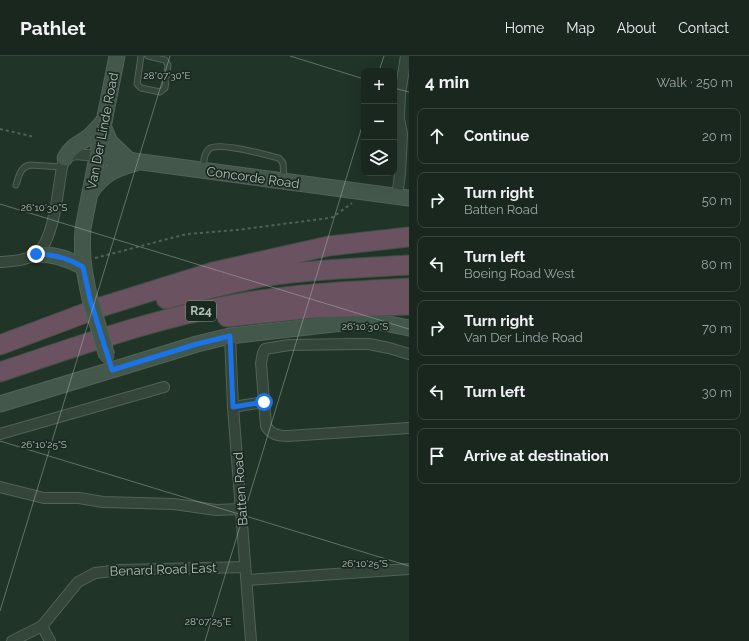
<!DOCTYPE html>
<meta charset="utf-8">
<style>
:root{--surface:#19271e;--page:#26332b;--text:#f1f3f6;--muted:#9fa5a4;--line:#37443c}
body{margin:0;font-family:Raleway,sans-serif;background:var(--page);color:var(--text)}
.controls{position:absolute;right:12px;top:12px;display:grid;overflow:hidden;border-radius:8px;box-shadow:0 4px 16px #0002}
.controls button{width:36px;height:36px;display:grid;place-items:center;padding:0;border:0;border-bottom:1px solid var(--line);background:var(--surface);color:var(--text);font:20px sans-serif}
.stop{position:absolute;width:12px;height:12px;margin:-9px;border:3px solid #1a73e8;border-radius:50%;background:#fff}
.stop.end{background:#1a73e8;border-color:#fff;box-shadow:0 1px 4px #0008}
.list{margin:0;padding:0;list-style:none}
h2{display:flex;justify-content:space-between;align-items:center;height:52px;margin:0;padding:0 16px;font-size:17px}
h2 small{font-size:13px;font-weight:400;color:var(--muted)}
.list li{display:grid;grid-template-columns:26px 1fr auto;gap:12px;align-items:center;box-sizing:border-box;height:56px;margin:0 8px 8px;padding:0 8px;border:1px solid var(--line);border-radius:8px}
.list b{display:block;font-size:15px;white-space:nowrap}
.list p{margin:0;font-size:13px;white-space:nowrap;color:var(--muted)}
.list em{font-size:13px;font-style:normal;color:var(--muted)}
.icon{flex:none;width:22px;height:22px;fill:none;stroke:currentColor;stroke-width:2;stroke-linecap:round;stroke-linejoin:round}
.map{position:relative;flex:none;width:409px;height:585px;overflow:hidden}
header{display:flex;align-items:center;gap:24px;box-sizing:border-box;height:56px;padding:0 20px;background:var(--surface);border-bottom:1px solid var(--line)}
header strong{font-size:19px}
nav{display:flex;gap:22px;margin-inline-start:auto;font-size:14px}
main{display:flex}
aside{flex:1;background:var(--surface)}
.map>svg:first-child{display:block}
</style>
<header>
<strong>Pathlet</strong>
<nav><a>Home</a><a>Map</a><a>About</a><a>Contact</a></nav>
</header>
<main>
<div class="map">
<svg width="409" height="585" viewBox="0 0 409 585">
<rect width="100%" height="100%" fill="#213428"/>
<g fill="none" stroke-linecap="round" stroke-linejoin="round">
<g stroke="#526259" stroke-width="7">
<g id="lane">
<polyline points="141,0 137,28 141,32 160,36 165,32 168,9 165,4 148,0"/>
<path d="M203,114C204,107 203,98 209,93C218,85 266,99 279,102L283,107L284,124"/>
<path d="M16,129C19,120 20,111 30,109L62,111"/>
</g>
</g>
<g stroke="#526259" stroke-width="12">
<g id="street">
<polyline points="397,141 400,118 402,78 399,62 400,38 406,0"/>
<path d="M0,206C12,205 25,205 36,198C54,186 58,133 62,111L65,102L75,98L97,100"/>
<polyline points="230,280 233,351 251,585"/>
<path d="M409,298L389,292L369,288H354L289,289L265,293L263,297L261,307L266,370C271,379 279,380 288,380L409,372"/>
<polyline points="233,351 264,346"/>
<polyline points="0,378 164,331"/>
<polyline points="0,431 44,442 79,442 103,446 174,448 216,454 241,453"/>
<polyline points="247,524 409,513"/>
<polyline points="42,570 50,585"/>
<polyline points="12,585 42,570 78,526 95,517 120,514 245,511"/>
</g>
</g>
<g stroke="#526259" stroke-width="17">
<g id="secondary">
<polyline points="103,70 110,86 129,104"/>
<polyline points="97,100 409,142"/>
<path d="M65,102C70,92 76,89 86,83C93,78 98,71 104,65"/>
<path d="M91,136C103,118 115,113 135,107"/>
<path d="M36,198C54,198 68,202 83,211"/>
<path d="M90,243C84,216 81,200 83,172L117,0"/>
<polyline points="0,348 197,288 230,280 351,266 379,266 409,272"/>
</g>
</g>
<g stroke="#3f4f46" stroke-width="21">
<g id="highway">
<path d="M166,243C200,235 234,226 268,220C315,213 362,212 409,209"/>
<polyline points="227,261 314,252 409,249"/>
<polyline points="0,289 104,250 213,216 329,190 409,181"/>
<path d="M0,316C76,291 152,263 230,249C289,238 349,235 409,232"/>
</g>
</g>
<g stroke="#526252" stroke-width="2" stroke-dasharray="3 3" stroke-linecap="butt">
<polyline points="0,73 35,81"/>
<polyline points="95,202 187,178 237,174 329,162 333,161 352,147"/>
</g>
<use href="#lane" stroke="#34453a" stroke-width="5"/>
<use href="#street" stroke="#34453a" stroke-width="10"/>
<use href="#secondary" stroke="#43574b" stroke-width="15"/>
<use href="#highway" stroke="#6a5260" stroke-width="19"/>
<g stroke="#526259" stroke-width="17" stroke-linecap="butt">
<polyline id="secondary-bridge" points="90,243 107,300"/>
</g>
<use href="#secondary-bridge" stroke="#43574b" stroke-width="15"/>
</g>
<g fill="none" stroke-linecap="round" stroke-linejoin="round">
<path stroke="#1a73e8" stroke-width="5" d="M36,198C54,198 68,202 83,211L90,243L112,314L197,288L230,280L233,351L264,346"/>
</g>
<path fill="none" stroke="#afc1b6" stroke-width="1" stroke-opacity="0.45" d="M290,0L364,23M379,15L384,0M394,32L409,36M0,148L409,273M0,385L409,510M0,555L170,0M205,585L364,64"/>
<g text-anchor="middle" stroke-width="3.5" stroke-linejoin="round" paint-order="stroke">
<rect fill="#1a2920" stroke="#829389" stroke-width="1" x="186" y="245" width="30" height="20" rx="3"/>
<g font-size="12" font-weight="bold" fill="#afc1b6">
<text x="201" y="259">R24</text>
</g>
<g font-size="13" fill="#afc1b6" stroke="#1a2920">
<text transform="translate(102 75) rotate(-79)" y="5">Van Der Linde Road</text>
<text transform="translate(253 121) rotate(8)" y="5">Concorde Road</text>
<text transform="translate(240 433) rotate(-94)" y="5">Batten Road</text>
<text transform="translate(163 513) rotate(-2)" y="5">Benard Road East</text>
</g>
</g>
<g font-size="10" text-anchor="middle" fill="#afc1b6" stroke="#1a2920" stroke-width="3.5" stroke-linejoin="round" paint-order="stroke">
<text x="167" y="23">28°07'30"E</text>
<text x="44" y="155">26°10'30"S</text>
<text x="365" y="274">26°10'30"S</text>
<text x="44" y="392">26°10'25"S</text>
<text x="365" y="511">26°10'25"S</text>
<text x="208" y="569">28°07'25"E</text>
</g>
</svg>
<div class="controls">
<button>+</button>
<button>−</button>
<button><svg class="icon" aria-label="layers" viewBox="0 0 24 24"><path d="M12 4l9 5-9 5-9-5zM3 14l9 5 9-5"/></svg></button>
</div>
<div class="stop" style="left:264px;top:346px"></div>
<div class="stop end" style="left:36px;top:198px"></div>
</div>
<aside>
<h2>4 min<small>Walk · 250 m</small></h2>
<ul class="list">
<li><svg class="icon" aria-label="ahead" viewBox="0 0 24 24"><path d="M12 20V5M6 11l6-6 6 6"/></svg><div><b>Continue</b></div><em>20 m</em></li>
<li><svg class="icon" aria-label="right" viewBox="0 0 24 24"><path d="M7 20v-9h11M14 6l5 5-5 5"/></svg><div><b>Turn right</b><p>Batten Road</p></div><em>50 m</em></li>
<li><svg class="icon" aria-label="left" viewBox="0 0 24 24"><path d="M17 20v-9H6M10 6l-5 5 5 5"/></svg><div><b>Turn left</b><p>Boeing Road West</p></div><em>80 m</em></li>
<li><svg class="icon" aria-label="right" viewBox="0 0 24 24"><path d="M7 20v-9h11M14 6l5 5-5 5"/></svg><div><b>Turn right</b><p>Van Der Linde Road</p></div><em>70 m</em></li>
<li><svg class="icon" aria-label="left" viewBox="0 0 24 24"><path d="M17 20v-9H6M10 6l-5 5 5 5"/></svg><div><b>Turn left</b></div><em>30 m</em></li>
<li><svg class="icon" aria-label="arrive" viewBox="0 0 24 24"><path d="M6 21V4h12l-3 4 3 4H6"/></svg><div><b>Arrive at destination</b></div></li>
</ul>
</aside>
</main>
